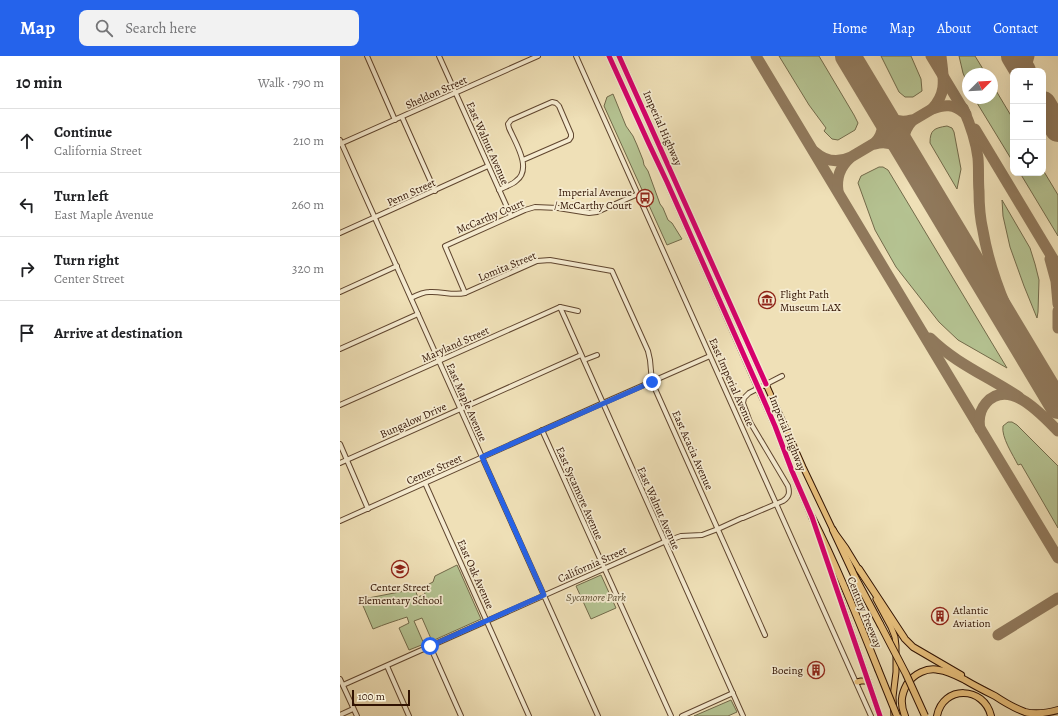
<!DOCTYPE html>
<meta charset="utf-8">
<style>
:root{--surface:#fff;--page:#f2f2f2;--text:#202124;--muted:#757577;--line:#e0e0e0;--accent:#2563eb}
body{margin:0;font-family:Alegreya,serif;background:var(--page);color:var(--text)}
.controls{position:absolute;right:12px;top:12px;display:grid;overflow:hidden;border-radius:8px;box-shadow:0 4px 16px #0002}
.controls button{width:36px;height:36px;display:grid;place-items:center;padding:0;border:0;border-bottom:1px solid var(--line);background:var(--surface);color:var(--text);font:20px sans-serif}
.compass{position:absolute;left:622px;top:12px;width:36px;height:36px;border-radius:50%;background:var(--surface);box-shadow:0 4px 16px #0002;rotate:66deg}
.scale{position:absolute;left:12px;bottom:10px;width:58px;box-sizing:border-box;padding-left:4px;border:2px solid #301202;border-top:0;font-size:11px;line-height:14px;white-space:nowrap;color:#301202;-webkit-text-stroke:3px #f5ebd0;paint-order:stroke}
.stop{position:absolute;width:12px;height:12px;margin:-9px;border:3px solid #2563eb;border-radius:50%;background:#fff}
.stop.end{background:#2563eb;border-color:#fff;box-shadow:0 1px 4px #0008}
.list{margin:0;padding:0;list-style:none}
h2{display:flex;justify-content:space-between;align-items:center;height:52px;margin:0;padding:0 16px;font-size:17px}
h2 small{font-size:13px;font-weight:400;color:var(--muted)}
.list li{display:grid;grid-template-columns:26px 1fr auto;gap:12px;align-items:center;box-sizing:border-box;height:64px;padding:0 16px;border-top:1px solid var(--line)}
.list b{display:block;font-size:15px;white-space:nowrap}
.list p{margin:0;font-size:13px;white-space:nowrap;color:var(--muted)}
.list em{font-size:13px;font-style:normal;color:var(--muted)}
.icon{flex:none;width:22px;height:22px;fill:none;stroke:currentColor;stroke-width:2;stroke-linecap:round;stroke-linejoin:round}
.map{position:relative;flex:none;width:718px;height:660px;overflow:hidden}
header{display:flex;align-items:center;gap:24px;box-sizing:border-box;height:56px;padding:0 20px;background:var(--accent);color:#fff}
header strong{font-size:19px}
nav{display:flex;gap:22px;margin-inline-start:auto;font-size:14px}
.search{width:280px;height:36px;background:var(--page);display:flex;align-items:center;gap:10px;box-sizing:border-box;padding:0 14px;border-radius:8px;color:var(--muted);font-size:15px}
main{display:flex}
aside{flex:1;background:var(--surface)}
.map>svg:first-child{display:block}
</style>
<header>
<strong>Map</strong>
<div class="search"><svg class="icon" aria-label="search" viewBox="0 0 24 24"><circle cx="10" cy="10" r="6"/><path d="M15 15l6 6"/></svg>Search here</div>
<nav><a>Home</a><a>Map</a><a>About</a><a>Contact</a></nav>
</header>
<main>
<aside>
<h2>10 min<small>Walk · 790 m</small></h2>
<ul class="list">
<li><svg class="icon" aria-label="ahead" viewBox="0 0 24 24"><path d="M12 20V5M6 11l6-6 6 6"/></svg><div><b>Continue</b><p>California Street</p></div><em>210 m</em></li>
<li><svg class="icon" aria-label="left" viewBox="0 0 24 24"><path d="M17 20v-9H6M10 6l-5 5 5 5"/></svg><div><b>Turn left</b><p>East Maple Avenue</p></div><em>260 m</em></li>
<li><svg class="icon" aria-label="right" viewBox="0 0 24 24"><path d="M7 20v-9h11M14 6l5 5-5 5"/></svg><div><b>Turn right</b><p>Center Street</p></div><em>320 m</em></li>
<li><svg class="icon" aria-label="arrive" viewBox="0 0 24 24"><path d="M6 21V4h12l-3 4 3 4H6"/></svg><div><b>Arrive at destination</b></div></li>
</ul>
</aside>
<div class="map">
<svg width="718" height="660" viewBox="0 0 718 660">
<rect width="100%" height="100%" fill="#efe0b7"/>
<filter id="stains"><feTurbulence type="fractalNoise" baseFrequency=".005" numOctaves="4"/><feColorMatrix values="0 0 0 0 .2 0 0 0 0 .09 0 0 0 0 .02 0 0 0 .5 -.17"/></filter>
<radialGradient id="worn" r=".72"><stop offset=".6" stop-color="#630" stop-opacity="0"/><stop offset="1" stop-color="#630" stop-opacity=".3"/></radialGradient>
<g fill="#b5c392" stroke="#726a4a">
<polygon points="439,0 479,0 514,59 518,67 515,74 498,84 492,83 484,75 486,72 469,49"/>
<polygon points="541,0 571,0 581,23 582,35 573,41 565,41 559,36"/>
<polygon points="619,0 635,0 646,18 628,18 628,29 623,17"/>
<polygon points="652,28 673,63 673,106 634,42 652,42"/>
<polygon points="273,38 286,70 293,80 297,89 303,104 304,109 308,115 320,148 323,152 328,164 332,167 342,183 327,189 264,50 267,41"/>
<path d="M607,70L612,72L614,76L621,113L617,133L590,87C590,74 594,72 607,70Z"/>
<polygon points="539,111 543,111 548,114 667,312 618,284 599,266 556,211 535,174 518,127 521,120"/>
<polygon points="703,114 718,139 718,180 680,117 703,117"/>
<polygon points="662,144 690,192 695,208 699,224 698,256 697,262 684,230 670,191 663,160"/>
<path d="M668,366H672L677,369L718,410V472L681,408L678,409C673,399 661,381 663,370Z"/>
<path d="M117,509L141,563L92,585L82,562L74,565L84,588L69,594L59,572L69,567L67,561C55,565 45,568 33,573L21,545L23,543L70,534L71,536L75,534L78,541L85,538L83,531L93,526L95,520Z"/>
<polygon points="261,519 276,552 251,563 236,530"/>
<polygon points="391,644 397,656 388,660 354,660"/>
</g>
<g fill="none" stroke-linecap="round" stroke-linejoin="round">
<g stroke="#90795c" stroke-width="11">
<polyline points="416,0 718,502"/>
<polyline points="515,0 537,47"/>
<polyline points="591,0 626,58"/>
<polyline points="687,15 687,7 689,0"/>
<path d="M539,51C547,62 557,68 571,64"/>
<path d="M623,52C630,68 636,84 638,102C639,113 638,124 639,135C639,149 640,162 643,175C652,228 676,275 701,322"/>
<path d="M592,53C608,36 603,21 601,0"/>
<polyline points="635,73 718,211"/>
<path d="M535,87C545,76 544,65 539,53"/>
<path d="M535,88C548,84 559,90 567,100"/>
<path d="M475,96C486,106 498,107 511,101L592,53C605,48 614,48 624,57"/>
<path d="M570,103C563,89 560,79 572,65"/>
<path d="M498,135C496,122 500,111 510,102"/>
<polyline points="710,203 716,225 718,248"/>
<polyline points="718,255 718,272"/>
<path d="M590,282C615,307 649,321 679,341"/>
<path d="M640,373C638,363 640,354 646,347C669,321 702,359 718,375"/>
<polyline points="658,579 718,542"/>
</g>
<g stroke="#90795c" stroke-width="26">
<polyline points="508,0 718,350"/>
<polyline points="674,0 683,15"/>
<polyline points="703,48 718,73"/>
</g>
<g stroke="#60462f" stroke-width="6">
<g id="minor">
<polyline points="27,0 55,64"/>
<polyline points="99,0 171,160"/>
<polyline points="236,0 531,660"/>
<polyline points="62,61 95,135"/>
<polyline points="0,84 258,660"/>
<polyline points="0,88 198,0"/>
<path d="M159,134C164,131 172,129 176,125C193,113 175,86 169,72L168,68L171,64L212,46L216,47L219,50L231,78V81L229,84L183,104"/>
<polyline points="0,177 148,110"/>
<polyline points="0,236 57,210"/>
<polyline points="125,237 105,190 185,154 195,151 218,152 249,157 257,156 298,138"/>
<path d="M71,242C77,239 83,236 89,236C102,235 112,240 125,237L197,205L210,204L272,215L308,295L310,304L312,326L425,579"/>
<polyline points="220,251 403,660"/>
<polyline points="0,293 78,258"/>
<polyline points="244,304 257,299"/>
<polyline points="0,349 220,251 238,255"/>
<polyline points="202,374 331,660"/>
<polyline points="0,388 28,453"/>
<polyline points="0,407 241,299"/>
<polyline points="85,427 189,660"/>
<path d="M403,462L443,445C449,441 450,437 448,430L410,366L403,347L404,342L409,337L442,320"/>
<polyline points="0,465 263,347 370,300"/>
<polyline points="90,590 121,660"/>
<polyline points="47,610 69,660"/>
<polyline points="0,623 17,660"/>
<polyline points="3,629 324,486 341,480 362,479 378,473 402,462"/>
<polyline points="0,659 13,653"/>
<polyline points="342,660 393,637"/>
</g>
</g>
<g stroke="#301202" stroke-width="7">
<g id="major">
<polyline points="269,0 309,88 327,126 418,332 435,370 452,415 473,464"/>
<polyline points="279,0 463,411 493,474 506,492 520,515"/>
<polyline points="478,477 540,660"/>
<polyline points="536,543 551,571 555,581 556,590 556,616 553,641 554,660"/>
<polyline points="517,626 521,625 528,625"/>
</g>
</g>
<g stroke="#301202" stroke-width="8">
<g id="highway">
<path d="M472,461C497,510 517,561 538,613"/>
<polyline points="493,474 515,521 540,568"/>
<polyline points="519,513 565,583 573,591 621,619"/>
<path d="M565,660C560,648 561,639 567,628C574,618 587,611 599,614C608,615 617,620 625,624C635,630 645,635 655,640C664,646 674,652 685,656C696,659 707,657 718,654"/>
<path d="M597,660C603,629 644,630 651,660"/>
</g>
</g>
<use href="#minor" stroke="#f5ebd0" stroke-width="4"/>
<use href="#major" stroke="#e8c07c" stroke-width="5"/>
<use href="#highway" stroke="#e8c07c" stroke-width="6"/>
<g stroke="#301202" stroke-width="8" stroke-linecap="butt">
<g id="highway-bridge">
<polyline points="540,568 566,618 585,660"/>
<polyline points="538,613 557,660"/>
</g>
</g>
<use href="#highway-bridge" stroke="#e8c07c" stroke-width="6"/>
<g stroke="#f5ebd0" stroke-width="8">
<g id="cycleway">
<polyline points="269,0 309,88 327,126 422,340 435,370 452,415 472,461 540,660"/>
<polyline points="279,0 426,328"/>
</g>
</g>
<use href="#cycleway" stroke="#d6006c" stroke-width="5"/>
</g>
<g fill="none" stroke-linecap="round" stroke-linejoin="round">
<polyline stroke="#2563eb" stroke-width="5" points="90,590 204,539 142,401 312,326"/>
</g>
<defs>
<g id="bus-ring" transform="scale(0.9)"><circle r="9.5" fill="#f5ebd0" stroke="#8f2418" stroke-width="1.5"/><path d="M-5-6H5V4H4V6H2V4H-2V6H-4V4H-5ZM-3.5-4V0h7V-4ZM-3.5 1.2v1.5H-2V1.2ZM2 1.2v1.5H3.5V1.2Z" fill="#8f2418"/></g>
<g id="museum-ring" transform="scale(0.9)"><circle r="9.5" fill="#f5ebd0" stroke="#8f2418" stroke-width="1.5"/><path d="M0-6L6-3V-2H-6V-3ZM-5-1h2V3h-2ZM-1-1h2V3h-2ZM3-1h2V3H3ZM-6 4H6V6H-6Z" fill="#8f2418"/></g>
<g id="school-ring" transform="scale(0.9)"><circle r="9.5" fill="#f5ebd0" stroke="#8f2418" stroke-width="1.5"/><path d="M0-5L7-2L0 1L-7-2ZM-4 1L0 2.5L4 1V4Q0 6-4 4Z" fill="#8f2418"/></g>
<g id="building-ring" transform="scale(0.9)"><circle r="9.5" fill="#f5ebd0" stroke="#8f2418" stroke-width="1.5"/><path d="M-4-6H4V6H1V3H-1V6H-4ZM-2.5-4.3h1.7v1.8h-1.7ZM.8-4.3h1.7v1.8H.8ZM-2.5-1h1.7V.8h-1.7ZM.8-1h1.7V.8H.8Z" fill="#8f2418"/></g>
</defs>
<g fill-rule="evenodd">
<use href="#bus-ring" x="305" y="142"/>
<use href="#museum-ring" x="427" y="244"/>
<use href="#school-ring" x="60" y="513"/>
<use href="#building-ring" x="600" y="560"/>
<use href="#building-ring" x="476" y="614"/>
</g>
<g text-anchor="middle" stroke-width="3.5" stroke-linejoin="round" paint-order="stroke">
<g font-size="11" fill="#301202" stroke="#f5ebd0">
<text transform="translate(96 36) rotate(-24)" y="4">Sheldon Street</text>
<text transform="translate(323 72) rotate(66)" y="4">Imperial Highway</text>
<text transform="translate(148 87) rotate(66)" y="4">East Walnut Avenue</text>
<text transform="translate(71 136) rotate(-24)" y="4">Penn Street</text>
<text transform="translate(150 160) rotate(-23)" y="4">McCarthy Court</text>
<text transform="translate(167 210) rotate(-22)" y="4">Lomita Street</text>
<text transform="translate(115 288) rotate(-24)" y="4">Maryland Street</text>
<text transform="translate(392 326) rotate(66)" y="4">East Imperial Avenue</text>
<text transform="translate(127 346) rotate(66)" y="4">East Maple Avenue</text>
<text transform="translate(73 364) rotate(-24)" y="4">Bungalow Drive</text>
<text transform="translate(448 377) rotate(68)" y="4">Imperial Highway</text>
<text transform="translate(353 394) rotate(66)" y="4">East Acacia Avenue</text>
<text transform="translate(94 413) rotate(-24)" y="4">Center Street</text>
<text transform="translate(240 437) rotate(66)" y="4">East Sycamore Avenue</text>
<text transform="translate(319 452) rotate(66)" y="4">East Walnut Avenue</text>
<text transform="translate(252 508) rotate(-24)" y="4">California Street</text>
<text transform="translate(136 518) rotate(66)" y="4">East Oak Avenue</text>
<text transform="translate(525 556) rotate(68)" y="4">Century Freeway</text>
</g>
<g font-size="11" fill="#301202" stroke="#f5ebd0" text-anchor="end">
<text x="292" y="140">Imperial Avenue<tspan x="292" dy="13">/ McCarthy Court</tspan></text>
<text x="440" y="242" text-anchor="start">Flight Path<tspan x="440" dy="13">Museum LAX</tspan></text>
<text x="60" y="535" text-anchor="middle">Center Street<tspan x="60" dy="13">Elementary School</tspan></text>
<text x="613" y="558" text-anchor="start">Atlantic<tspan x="613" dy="13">Aviation</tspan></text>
<text x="463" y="618">Boeing</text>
</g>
<g font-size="11" font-style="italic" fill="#5f5034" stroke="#f5ebd0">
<text x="256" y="545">Sycamore Park</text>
</g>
</g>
<rect width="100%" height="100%" filter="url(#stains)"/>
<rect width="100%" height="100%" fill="url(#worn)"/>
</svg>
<div class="controls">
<button>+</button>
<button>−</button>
<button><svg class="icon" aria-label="locate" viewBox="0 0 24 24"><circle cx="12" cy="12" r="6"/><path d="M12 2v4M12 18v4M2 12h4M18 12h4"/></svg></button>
</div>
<svg class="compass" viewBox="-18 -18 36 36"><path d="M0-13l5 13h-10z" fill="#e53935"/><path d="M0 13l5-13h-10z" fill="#757577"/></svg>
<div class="scale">100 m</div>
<div class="stop" style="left:90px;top:590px"></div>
<div class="stop end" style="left:312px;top:326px"></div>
</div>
</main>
